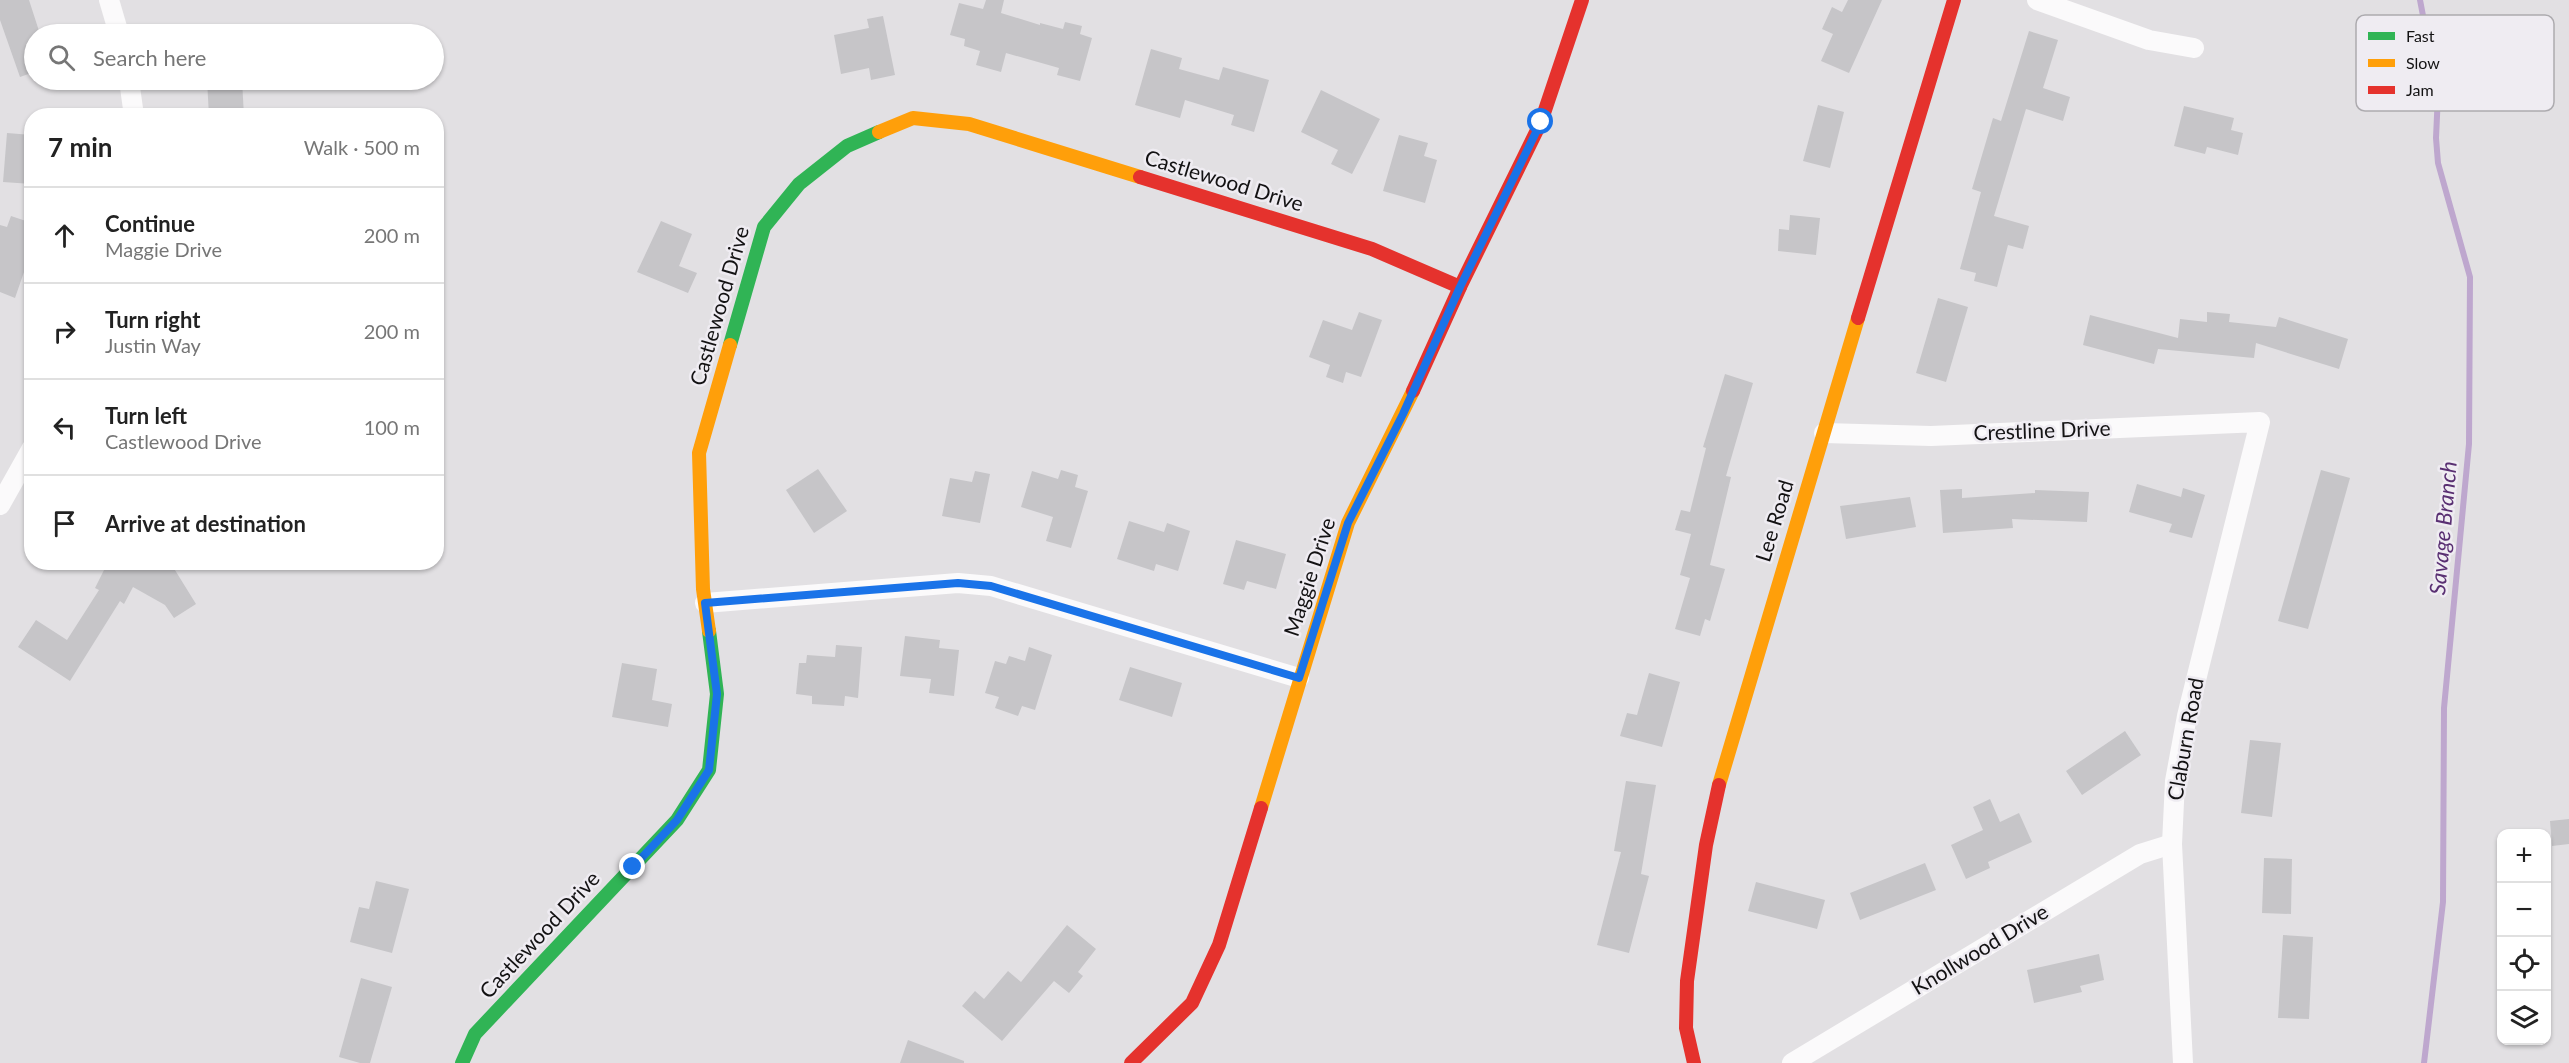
<!DOCTYPE html>
<meta charset="utf-8">
<style>
:root{--surface:#fff;--page:#f6f6f6;--text:#222;--muted:#767676;--line:#e0e0e0}
body{margin:0;font-family:Lato,sans-serif;background:var(--page);color:var(--text)}
.controls{position:absolute;right:18px;bottom:18px;display:grid;overflow:hidden;border-radius:12px;box-shadow:0 2px 4px #0004}
.controls button{width:54px;height:54px;display:grid;place-items:center;padding:0;border:0;border-bottom:2px solid var(--line);background:var(--surface);color:var(--text);font:30px sans-serif}
.stop{position:absolute;width:18px;height:18px;margin:-14px;border:4px solid #1a73e8;border-radius:50%;background:#fff}
.stop.end{background:#1a73e8;border-color:#fff;box-shadow:0 2px 6px #0008}
.list{margin:0;padding:0;list-style:none}
h2{display:flex;justify-content:space-between;align-items:center;height:78px;margin:0;padding:0 24px;font-size:26px}
h2 small{font-size:20px;font-weight:400;color:var(--muted)}
.list li{display:grid;grid-template-columns:39px 1fr auto;gap:18px;align-items:center;box-sizing:border-box;height:96px;padding:0 24px;border-top:2px solid var(--line)}
.list b{display:block;font-size:22px;white-space:nowrap}
.list p{margin:0;font-size:20px;white-space:nowrap;color:var(--muted)}
.list em{font-size:20px;font-style:normal;color:var(--muted)}
.icon{flex:none;width:33px;height:33px;fill:none;stroke:currentColor;stroke-width:2;stroke-linecap:round;stroke-linejoin:round}
.map{position:relative;flex:none;width:2569px;height:1063px;overflow:hidden}
.search{position:absolute;background:var(--surface);box-shadow:0 2px 4px #0004;left:24px;top:24px;width:420px;height:66px;display:flex;align-items:center;gap:15px;box-sizing:border-box;padding:0 21px;border-radius:33px;color:var(--muted);font-size:22px}
.panel{position:absolute;background:var(--surface);box-shadow:0 2px 4px #0004;left:24px;top:108px;width:420px;height:462px;border-radius:24px}
.map>svg:first-child{display:block}
</style>
<div class="map">
<svg width="2569" height="1063" viewBox="0 0 2569 1063">
<rect width="100%" height="100%" fill="#e2e0e3"/>
<g fill="none" stroke-linecap="round" stroke-linejoin="round">
<polyline stroke="#bea7ce" stroke-width="6" points="2420,0 2438,94 2436,138 2438,163 2470,277 2469,444 2444,708 2443,902 2424,1063"/>
</g>
<g fill="#c6c5c8">
<polygon points="0,0 29,0 40,34 34,34 34,72 20,77 0,20"/>
<polygon points="986,0 1004,0 1001,13 1040,25 1040,23 1063,29 1065,22 1082,26 1080,34 1092,38 1080,81 1057,75 1059,68 1006,53 1001,72 976,65 980,51 964,46 965,39 950,35 959,3 983,9"/>
<polygon points="1848,0 1882,0 1849,73 1821,61 1833,34 1822,29 1832,7 1842,12"/>
<polygon points="883,16 895,75 871,80 869,68 841,74 834,35 869,28 867,19"/>
<polygon points="2029,31 2058,40 2043,88 2070,97 2063,121 2026,109 1994,216 2029,226 2023,249 2008,245 1997,287 1974,281 1976,273 1960,269 1981,192 1972,189 1993,118 2001,121"/>
<polygon points="1151,49 1182,58 1179,69 1219,80 1223,67 1269,80 1254,132 1231,125 1234,115 1185,100 1180,118 1135,105"/>
<polygon points="207,80 242,80 244,116 209,116"/>
<polygon points="1321,90 1380,119 1352,174 1331,164 1338,150 1301,132"/>
<polygon points="1818,105 1844,112 1830,168 1803,161"/>
<polygon points="2184,106 2234,118 2231,130 2243,133 2238,155 2207,147 2205,154 2174,146"/>
<polygon points="7,133 32,135 32,184 3,182"/>
<polygon points="1399,135 1428,143 1424,156 1437,160 1425,203 1383,191"/>
<polygon points="1790,215 1820,218 1816,255 1778,251 1779,229 1789,230"/>
<polygon points="11,216 32,223 32,249 15,298 0,292 0,225 7,227"/>
<polygon points="661,221 692,234 679,266 697,273 688,293 637,272"/>
<polygon points="1938,298 1968,307 1946,382 1916,373"/>
<polygon points="1359,312 1382,320 1361,377 1346,372 1343,383 1326,377 1330,365 1309,357 1323,320 1352,330"/>
<polygon points="2207,312 2230,314 2229,322 2276,327 2279,317 2348,339 2339,369 2256,343 2254,358 2158,349 2154,364 2083,345 2090,315 2178,338 2180,319 2207,322"/>
<polygon points="1725,374 1753,383 1726,476 1731,477 1710,565 1725,569 1710,621 1705,619 1700,636 1675,629 1690,578 1680,575 1691,534 1675,530 1681,510 1690,512 1706,448 1703,447"/>
<polygon points="818,469 847,511 814,533 786,490"/>
<polygon points="1061,470 1078,475 1075,487 1088,491 1071,548 1046,541 1053,517 1021,507 1032,471 1058,479"/>
<polygon points="2321,470 2350,478 2308,629 2278,621"/>
<polygon points="975,471 990,474 980,523 942,516 950,478 972,482"/>
<polygon points="2137,484 2181,497 2183,488 2205,495 2192,538 2169,532 2172,524 2129,512"/>
<polygon points="1962,489 1962,498 2035,493 2035,490 2089,492 2087,522 2012,519 2013,528 1943,533 1940,490"/>
<polygon points="1910,497 1916,527 1846,539 1840,506"/>
<polygon points="1129,521 1164,532 1167,523 1190,531 1178,571 1156,564 1154,571 1117,559"/>
<polygon points="1236,540 1286,554 1276,589 1247,581 1244,590 1223,584"/>
<polygon points="108,562 170,562 196,604 174,618 165,605 133,587 124,604 120,601 70,681 18,647 36,620 67,640 99,590 95,588"/>
<polygon points="905,636 940,640 939,648 959,650 954,696 929,693 931,679 900,676"/>
<polygon points="836,645 862,647 858,698 845,696 844,706 812,704 812,696 796,694 799,663 806,663 807,655 835,657"/>
<polygon points="1029,647 1052,655 1035,710 1022,706 1018,716 995,708 999,697 985,693 995,661 1006,664 1009,656 1025,661"/>
<polygon points="622,663 657,669 652,700 672,704 668,727 612,717"/>
<polygon points="1130,667 1182,683 1172,717 1119,700"/>
<polygon points="1649,673 1680,682 1662,747 1620,736 1627,713 1637,715"/>
<polygon points="2125,731 2141,755 2082,795 2066,771"/>
<polygon points="2250,740 2281,743 2272,817 2241,813"/>
<polygon points="1626,781 1656,785 1641,874 1649,876 1629,953 1597,945 1621,852 1614,851"/>
<polygon points="1990,799 2000,822 2019,813 2032,842 1988,862 1990,868 1966,879 1951,845 1983,830 1973,807"/>
<polygon points="2569,819 2569,844 2552,846 2550,821"/>
<polygon points="2264,858 2292,859 2291,914 2262,913"/>
<polygon points="1925,863 1936,890 1860,920 1850,893"/>
<polygon points="376,881 409,889 392,953 350,942 359,907 369,909"/>
<polygon points="1756,882 1825,900 1817,929 1748,911"/>
<polygon points="1067,925 1096,949 1078,972 1083,976 1069,993 1054,981 1002,1041 962,1006 975,991 984,999 1008,971 1021,982"/>
<polygon points="2283,935 2313,937 2309,1019 2278,1018"/>
<polygon points="2099,954 2104,980 2080,986 2082,992 2034,1003 2027,970"/>
<polygon points="361,978 392,987 370,1063 360,1063 339,1057"/>
<polygon points="908,1040 964,1061 964,1063 900,1063"/>
</g>
<g fill="none" stroke-linecap="round" stroke-linejoin="round">
<g stroke="#fbfafb" stroke-width="20">
<polyline points="109,0 119,34"/>
<polyline points="2037,0 2149,40 2194,48"/>
<polyline points="129,80 134,116"/>
<polyline points="1824,433 1931,436 2260,422 2187,716 2175,781 2172,844 2183,1063"/>
<polyline points="0,505 32,448"/>
<polyline points="705,603 958,583 991,586 1299,678"/>
<polyline points="1792,1063 2140,854 2172,844"/>
</g>
<g stroke="#30b455" stroke-width="14">
<polyline points="730,345 764,227 799,184 847,146 879,132"/>
<polyline points="462,1063 475,1034 677,820 709,770 717,694 709,631"/>
</g>
<g stroke="#ff9f0a" stroke-width="14">
<polyline points="879,132 913,118 969,124 1140,177"/>
<polyline points="709,631 703,589 699,453 730,345"/>
<polyline points="1719,785 1858,318"/>
<polyline points="1261,808 1348,523 1413,391"/>
</g>
<g stroke="#e5322d" stroke-width="14">
<polyline points="1140,177 1372,249 1460,287"/>
<polyline points="1858,318 1954,0"/>
<polyline points="1413,391 1460,287 1541,122 1582,0"/>
<polyline points="1131,1063 1192,1003 1219,945 1261,808"/>
<polyline points="1694,1063 1686,1028 1687,981 1706,845 1719,785"/>
</g>
</g>
<g fill="none" stroke-linecap="round" stroke-linejoin="round">
<polyline stroke="#1a73e8" stroke-width="8" points="633,867 677,820 709,770 717,694 705,603 958,583 991,586 1299,678 1348,523 1403,414 1460,287 1541,122"/>
</g>
<g text-anchor="middle" stroke-width="5" stroke-linejoin="round" paint-order="stroke">
<g font-size="21" fill="#131213" stroke="#efecf2">
<text transform="translate(1224 181) rotate(17)" y="7">Castlewood Drive</text>
<text transform="translate(720 306) rotate(-74)" y="7">Castlewood Drive</text>
<text transform="translate(2042 431) rotate(-2)" y="7">Crestline Drive</text>
<text transform="translate(1775 521) rotate(-73)" y="7">Lee Road</text>
<text transform="translate(1310 577) rotate(-72)" y="7">Maggie Drive</text>
<text transform="translate(2186 739) rotate(-80)" y="7">Claburn Road</text>
<text transform="translate(540 935) rotate(-47)" y="7">Castlewood Drive</text>
<text transform="translate(1980 950) rotate(-31)" y="7">Knollwood Drive</text>
</g>
<g font-size="22" font-style="italic" fill="#592f72" stroke="#efecf2">
<text transform="translate(2443 528) rotate(-85)" y="8">Savage Branch</text>
</g>
</g>
<rect x="2356" y="15" width="198" height="96" rx="9" fill="#efecf2" stroke="#adabaf" stroke-width="1.5"/>
<rect x="2368" y="32" width="27" height="8" fill="#30b455"/>
<rect x="2368" y="59" width="27" height="8" fill="#ff9f0a"/>
<rect x="2368" y="86" width="27" height="8" fill="#e5322d"/>
<g font-size="16" fill="#131213">
<text x="2406" y="42">Fast</text>
<text x="2406" y="69">Slow</text>
<text x="2406" y="96">Jam</text>
</g>
</svg>
<div class="controls">
<button>+</button>
<button>−</button>
<button><svg class="icon" aria-label="locate" viewBox="0 0 24 24"><circle cx="12" cy="12" r="6"/><path d="M12 2v4M12 18v4M2 12h4M18 12h4"/></svg></button>
<button><svg class="icon" aria-label="layers" viewBox="0 0 24 24"><path d="M12 4l9 5-9 5-9-5zM3 14l9 5 9-5"/></svg></button>
</div>
<div class="stop" style="left:1541px;top:122px"></div>
<div class="stop end" style="left:633px;top:867px"></div>
<div class="search"><svg class="icon" aria-label="search" viewBox="0 0 24 24"><circle cx="10" cy="10" r="6"/><path d="M15 15l6 6"/></svg>Search here</div>
<section class="panel">
<h2>7 min<small>Walk · 500 m</small></h2>
<ul class="list">
<li><svg class="icon" aria-label="ahead" viewBox="0 0 24 24"><path d="M12 20V5M6 11l6-6 6 6"/></svg><div><b>Continue</b><p>Maggie Drive</p></div><em>200 m</em></li>
<li><svg class="icon" aria-label="right" viewBox="0 0 24 24"><path d="M7 20v-9h11M14 6l5 5-5 5"/></svg><div><b>Turn right</b><p>Justin Way</p></div><em>200 m</em></li>
<li><svg class="icon" aria-label="left" viewBox="0 0 24 24"><path d="M17 20v-9H6M10 6l-5 5 5 5"/></svg><div><b>Turn left</b><p>Castlewood Drive</p></div><em>100 m</em></li>
<li><svg class="icon" aria-label="arrive" viewBox="0 0 24 24"><path d="M6 21V4h12l-3 4 3 4H6"/></svg><div><b>Arrive at destination</b></div></li>
</ul>
</section>
</div>
